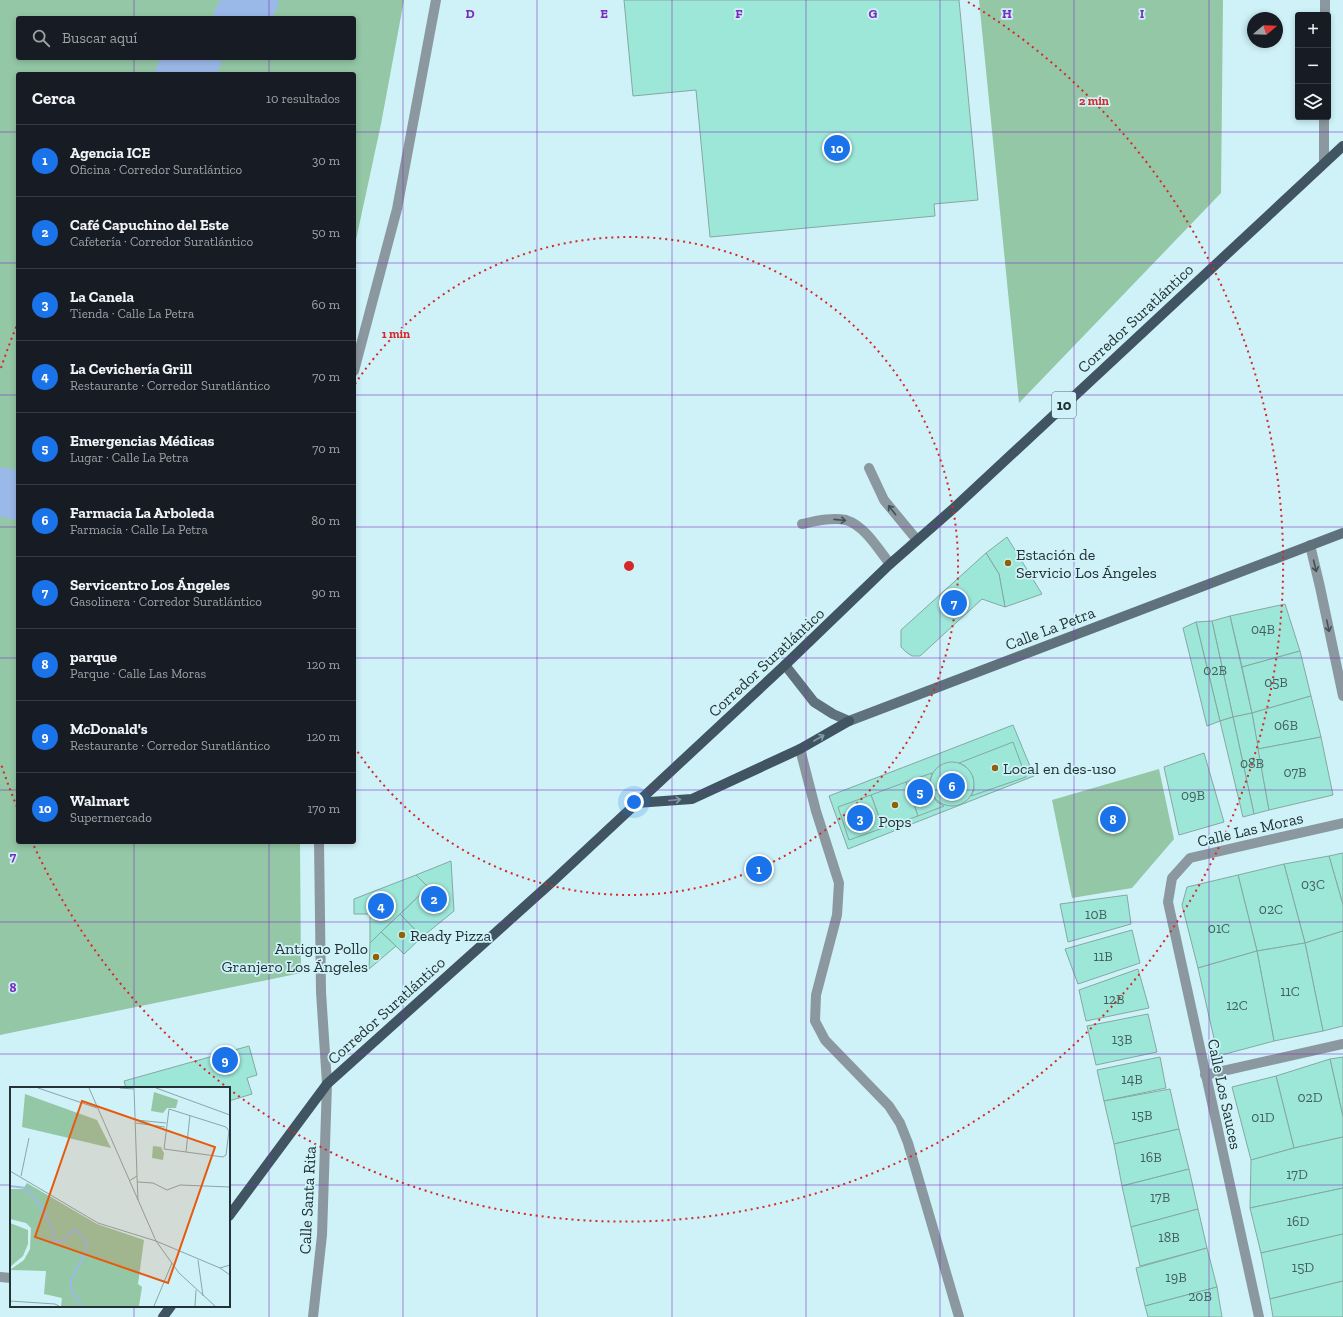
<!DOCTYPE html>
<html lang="es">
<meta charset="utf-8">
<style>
:root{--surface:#171b24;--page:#242831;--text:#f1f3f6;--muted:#9ea1a6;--line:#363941;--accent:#1a73e8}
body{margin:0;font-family:"Zilla Slab",serif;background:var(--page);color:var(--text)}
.controls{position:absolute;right:12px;top:12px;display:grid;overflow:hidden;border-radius:4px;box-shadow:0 2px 6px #0003}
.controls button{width:36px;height:36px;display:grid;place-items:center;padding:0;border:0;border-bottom:1px solid var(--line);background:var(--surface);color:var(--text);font:20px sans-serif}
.compass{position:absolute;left:1247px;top:12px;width:36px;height:36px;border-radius:50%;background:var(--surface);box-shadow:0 2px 6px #0003;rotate:71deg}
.you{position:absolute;left:634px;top:802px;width:14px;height:14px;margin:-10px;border:3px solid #fff;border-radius:50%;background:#1a73e8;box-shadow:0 0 0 6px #1a73e833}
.badge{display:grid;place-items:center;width:26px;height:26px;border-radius:50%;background:var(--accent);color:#fff;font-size:13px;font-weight:700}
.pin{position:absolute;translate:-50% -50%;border:2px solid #fff;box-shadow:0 1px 4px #0006}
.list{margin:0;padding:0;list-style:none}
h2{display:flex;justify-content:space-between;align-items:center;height:52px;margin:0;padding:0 16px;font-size:17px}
h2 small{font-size:13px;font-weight:400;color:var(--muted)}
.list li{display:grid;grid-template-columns:26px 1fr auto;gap:12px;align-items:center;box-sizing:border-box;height:72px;padding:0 16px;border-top:1px solid var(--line)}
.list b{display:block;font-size:15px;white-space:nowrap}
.list p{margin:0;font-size:13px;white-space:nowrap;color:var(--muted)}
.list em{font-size:13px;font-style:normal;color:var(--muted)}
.icon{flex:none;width:22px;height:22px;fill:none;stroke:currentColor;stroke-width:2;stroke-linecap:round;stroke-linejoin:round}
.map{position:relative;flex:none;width:1343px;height:1317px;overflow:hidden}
.search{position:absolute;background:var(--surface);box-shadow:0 2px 6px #0003;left:16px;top:16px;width:340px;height:44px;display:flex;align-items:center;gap:10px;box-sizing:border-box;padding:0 14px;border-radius:4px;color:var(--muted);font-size:15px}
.panel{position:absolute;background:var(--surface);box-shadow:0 2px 6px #0003;left:16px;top:72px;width:340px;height:772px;border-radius:4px}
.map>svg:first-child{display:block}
</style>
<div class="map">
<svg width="1343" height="1317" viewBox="0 0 1343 1317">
<rect width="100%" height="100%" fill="#cef2f8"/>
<g fill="#94c7a6" fill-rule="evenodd">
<path d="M0,0H404L381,124L354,249V74H18V842H300L301,973L0,1035ZM18,18H354V58H18Z"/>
<polygon points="979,0 1223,0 1221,193 1019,403"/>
<polygon points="1159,769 1174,839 1132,888 1072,898 1052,800"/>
</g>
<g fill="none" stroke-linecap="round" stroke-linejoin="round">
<g stroke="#9bb9e8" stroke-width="49">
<polyline points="238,18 254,0"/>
<polyline points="180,74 197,58"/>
<polyline points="0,492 18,495"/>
</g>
</g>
<g fill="#9de7d9" stroke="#85a8a1">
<polygon points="624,0 959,0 978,200 934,204 935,216 710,237 696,90 633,96"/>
<polygon points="1007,537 1042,594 1005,607 999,574 986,553"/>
<polygon points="986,553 999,574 1005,607 982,599 920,656 912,656 906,652 901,647 901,630"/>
<polygon points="1285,604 1300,651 1242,667 1230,616"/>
<polygon points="1230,616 1252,713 1233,717 1212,621"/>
<polygon points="1212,621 1233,717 1220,721 1196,622"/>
<polygon points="1196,622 1220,721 1207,726 1183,628"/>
<polygon points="1300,651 1311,696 1252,713 1242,667"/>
<polygon points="1311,696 1321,737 1258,749 1252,713"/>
<polygon points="1252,713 1269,810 1254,814 1233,717"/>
<polygon points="1233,717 1254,814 1243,817 1220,721"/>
<polygon points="1013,725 1034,776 848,849 829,796"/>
<polygon points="1321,737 1333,795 1269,810 1258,749"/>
<polygon points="1013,742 1026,777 971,796 974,790 973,777 965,766 959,763"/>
<polygon points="1204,753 1224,822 1179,835 1164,767"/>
<circle cx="952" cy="784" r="22"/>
<polygon points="932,773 930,781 930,789 933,796 937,802 944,806 918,816 906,782"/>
<polygon points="906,782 918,816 883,828 871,795"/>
<polygon points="871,795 883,828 849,840 838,807"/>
<polygon points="1343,853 1343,905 1329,856"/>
<polygon points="1329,856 1343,905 1343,931 1305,943 1284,864"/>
<polygon points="451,861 454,911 422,937 400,914 428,887 416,875"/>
<polygon points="1284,864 1305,943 1257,951 1238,875"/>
<polygon points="416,875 428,887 370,943 370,914 354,914 354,899"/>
<polygon points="1238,875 1257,951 1198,968 1182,905 1187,887"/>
<polygon points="1127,895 1131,924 1068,942 1060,904"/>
<polygon points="400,914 422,937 404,954 381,932"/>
<polygon points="1132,930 1140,963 1078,984 1065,949"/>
<polygon points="1343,931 1343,1026 1323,1031 1305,943"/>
<polygon points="381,932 396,946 369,969 370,943"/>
<polygon points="1305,943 1323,1031 1274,1041 1257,951"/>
<polygon points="1257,951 1274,1041 1218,1056 1198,968"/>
<polygon points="1138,969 1149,1008 1086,1021 1079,990"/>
<polygon points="1148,1014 1157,1052 1096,1065 1087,1026"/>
<polygon points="249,1046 257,1075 247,1078 252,1094 229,1101 229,1088 126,1088 124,1081"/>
<polygon points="1160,1057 1166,1088 1104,1101 1097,1070"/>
<polygon points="1343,1057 1343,1117 1330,1059"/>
<polygon points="1330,1059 1343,1117 1343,1137 1294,1148 1276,1076"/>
<polygon points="1276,1076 1294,1148 1251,1160 1232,1087"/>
<polygon points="1170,1089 1179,1129 1114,1144 1104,1101"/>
<polygon points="1179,1129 1189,1169 1122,1186 1114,1144"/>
<polygon points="1343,1137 1343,1188 1250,1208 1251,1160 1294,1148"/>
<polygon points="1189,1169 1198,1209 1131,1227 1122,1186"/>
<polygon points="1343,1188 1343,1234 1261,1253 1250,1208"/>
<polygon points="1198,1209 1207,1248 1140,1266 1131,1227"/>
<polygon points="1343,1234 1343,1281 1270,1299 1261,1253"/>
<polygon points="1207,1248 1217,1287 1145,1306 1136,1268"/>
<polygon points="1343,1281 1343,1317 1273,1317 1270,1299"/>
<polygon points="1217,1287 1222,1317 1148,1317 1145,1306"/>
</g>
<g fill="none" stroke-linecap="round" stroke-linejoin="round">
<g stroke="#8c989f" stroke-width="10">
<polyline points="869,468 884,500 917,540"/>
<path d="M802,524C816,521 832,517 846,520C865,526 878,549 890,564"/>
</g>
<g stroke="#8c989f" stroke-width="10">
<polyline points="1325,15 1325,0"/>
<polyline points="1324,162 1324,117"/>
<polyline points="354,371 397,209 436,0"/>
<polyline points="1310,545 1320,587 1343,696"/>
<polyline points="800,749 816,811 839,883 837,915 816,995 815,1021 825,1040 889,1106 900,1123 908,1143 959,1317"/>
<polyline points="1205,1075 1343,1044"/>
<polyline points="0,1277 11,1278"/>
<polyline points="313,1317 322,1235 327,1084 321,992 319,842"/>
<polyline points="1259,1317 1168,902 1172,878 1190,858 1343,823"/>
</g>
<polyline stroke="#5f717b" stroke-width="10" points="785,665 814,702 833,714 849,721 1343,533"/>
<g stroke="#405561" stroke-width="10">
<polyline points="636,803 692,799 800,749 849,721"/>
<polyline points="229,1216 327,1084 552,882 785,665 890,564 954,508 1343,146"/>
<polyline points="163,1317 171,1306"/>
</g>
</g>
<defs><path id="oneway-shaft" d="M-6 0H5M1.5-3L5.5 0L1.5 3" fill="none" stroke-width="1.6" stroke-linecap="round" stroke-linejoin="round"/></defs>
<g stroke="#425154">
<use href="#oneway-shaft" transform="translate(892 510) rotate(-128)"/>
<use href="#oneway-shaft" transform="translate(840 520) rotate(6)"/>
<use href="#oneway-shaft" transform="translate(1315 566) rotate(76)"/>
<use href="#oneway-shaft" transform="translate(1328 626) rotate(78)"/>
</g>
<g stroke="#809ca5">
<use href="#oneway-shaft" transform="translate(819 738) rotate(-30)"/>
<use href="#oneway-shaft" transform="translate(675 800) rotate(-5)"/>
</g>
<path fill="none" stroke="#7b2cbf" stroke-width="1" stroke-opacity="0.55" d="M134,0V18M269,0V18M403,0V1317M537,0V1317M672,0V1317M806,0V1317M940,0V1317M1074,0V1317M1209,0V1317M134,58V74M269,58V74M0,132H18M354,132H1343M0,263H18M354,263H1343M0,395H18M354,395H1343M0,527H18M354,527H1343M0,658H18M354,658H1343M0,790H18M354,790H1343M134,842V1088M269,842V1317M0,922H1343M0,1054H1343M0,1185H11M229,1185H1343M134,1306V1317"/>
<g fill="none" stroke="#d62828" stroke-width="2" stroke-dasharray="2 4">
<path d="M355 384A329 329 0 1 1 355 748"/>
<path d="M224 1085A658 658 0 0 1 33 844M17 807A658 658 0 0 1 1 764M1 368A658 658 0 0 1 17 325M968 2A658 658 0 1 1 233 1092"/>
</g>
<g fill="#8e6308" stroke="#cef2f8" stroke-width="1.5">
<circle cx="1008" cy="563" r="4"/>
<circle cx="995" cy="768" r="4"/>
<circle cx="895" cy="805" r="4"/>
<circle cx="402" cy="935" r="4"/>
<circle cx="376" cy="957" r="4"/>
</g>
<g text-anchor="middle" stroke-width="3.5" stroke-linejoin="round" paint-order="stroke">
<g font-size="14" fill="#425f5d">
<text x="1263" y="634">04B</text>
<text x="1215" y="675">02B</text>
<text x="1276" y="687">05B</text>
<text x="1286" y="730">06B</text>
<text x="1252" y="768">08B</text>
<text x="1295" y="777">07B</text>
<text x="1193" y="800">09B</text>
<text x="1313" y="889">03C</text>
<text x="1271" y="914">02C</text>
<text x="1096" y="919">10B</text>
<text x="1219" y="933">01C</text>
<text x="1103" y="961">11B</text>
<text x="1290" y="996">11C</text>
<text x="1114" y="1004">12B</text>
<text x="1237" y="1010">12C</text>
<text x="1122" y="1044">13B</text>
<text x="1132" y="1084">14B</text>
<text x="1310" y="1102">02D</text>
<text x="1142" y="1120">15B</text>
<text x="1263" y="1122">01D</text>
<text x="1151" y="1162">16B</text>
<text x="1297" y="1179">17D</text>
<text x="1160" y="1202">17B</text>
<text x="1298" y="1226">16D</text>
<text x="1169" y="1242">18B</text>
<text x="1303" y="1272">15D</text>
<text x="1176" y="1282">19B</text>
<text x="1200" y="1301">20B</text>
</g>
<rect fill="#cef2f8" stroke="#566c6f" stroke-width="1" x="1052" y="392" width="24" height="26" rx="3"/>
<g font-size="15" font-weight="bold" fill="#233234">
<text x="1064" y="410">10</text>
</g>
<g font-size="16" fill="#233234" stroke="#cef2f8">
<text transform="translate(1135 318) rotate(-43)" y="6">Corredor Suratlántico</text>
<text transform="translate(1050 628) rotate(-21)" y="6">Calle La Petra</text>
<text transform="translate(766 662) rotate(-43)" y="6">Corredor Suratlántico</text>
<text transform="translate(1250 829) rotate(-13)" y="6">Calle Las Moras</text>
<text transform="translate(386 1010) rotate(-42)" y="6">Corredor Suratlántico</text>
<text transform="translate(1225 1094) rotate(78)" y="6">Calle Los Sauces</text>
<text transform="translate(307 1200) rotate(-87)" y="6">Calle Santa Rita</text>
</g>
<g font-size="16" fill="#233234" stroke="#cef2f8" text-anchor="start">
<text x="1016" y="560">Estación de<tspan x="1016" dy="18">Servicio Los Ángeles</tspan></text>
<text x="1003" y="774">Local en des-uso</text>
<text x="895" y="827" text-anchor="middle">Pops</text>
<text x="410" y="941">Ready Pizza</text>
<text x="368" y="954" text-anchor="end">Antiguo Pollo<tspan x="368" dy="18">Granjero Los Ángeles</tspan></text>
</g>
</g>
<g transform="translate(10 1087)">
<rect width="220" height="220" fill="#cef2f8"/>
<path d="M144,5L168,13L166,21H157L153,26L141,24ZM15,7L87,33L101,61L12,40ZM143,59L151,60L154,66L153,73L142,71ZM17,96L87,137L134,153L128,197L132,200L129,219H51L52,211L34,207L36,184L0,183L14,173L20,162L21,141L16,136L0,132V102H13ZM0,136L18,143V157L13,169L0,180Z" fill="#94c7a6"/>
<path fill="none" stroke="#9bb9e8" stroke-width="2" d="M0,99L16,101L28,115L42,141L44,154H52L65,142L77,155L76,164L61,193V203L72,219"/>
<path fill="none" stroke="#8aa5aa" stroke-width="1" d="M28,1L87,21M79,1L146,154L169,186L205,219M110,1L124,2M146,1L220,28M159,22L216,40L219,44L216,68L213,70L154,62ZM126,33L156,36M126,36L155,40M176,65L180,28M0,84L88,136L146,154L210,181L220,178M11,89L19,51M127,89L128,113M119,94L127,89L124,1M128,95L143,96L157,103L170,98L220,100M188,173L193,209M210,181L220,188M0,214L45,217L49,219M144,219L162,176M185,219L186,203"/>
<path fill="#e8590c" fill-opacity="0.15" stroke="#e8590c" stroke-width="2" d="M72,14L205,60L158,196L25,150Z"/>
<rect width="220" height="220" fill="none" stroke="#233234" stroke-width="2"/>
</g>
<g font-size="13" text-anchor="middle" font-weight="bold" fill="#7b2cbf" stroke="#cef2f8" stroke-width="3.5" stroke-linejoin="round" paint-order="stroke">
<text x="470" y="18">D</text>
<text x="604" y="18">E</text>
<text x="739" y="18">F</text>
<text x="873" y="18">G</text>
<text x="1007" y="18">H</text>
<text x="1142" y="18">I</text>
<text x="13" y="861">7</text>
<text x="13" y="992">8</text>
</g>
<circle cx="629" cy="566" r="6" fill="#d62828" stroke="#cef2f8" stroke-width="2"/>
<g font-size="12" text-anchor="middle" font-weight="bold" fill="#d62828" stroke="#cef2f8" stroke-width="3.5" stroke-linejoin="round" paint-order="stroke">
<text x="1094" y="105">2 min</text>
<text x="396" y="338">1 min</text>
</g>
</svg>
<div class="controls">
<button>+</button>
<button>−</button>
<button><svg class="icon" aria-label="layers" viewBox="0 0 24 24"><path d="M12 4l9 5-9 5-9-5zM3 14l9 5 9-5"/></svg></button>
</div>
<svg class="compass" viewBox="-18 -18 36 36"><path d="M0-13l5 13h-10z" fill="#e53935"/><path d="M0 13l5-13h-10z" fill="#9ea1a6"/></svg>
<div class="you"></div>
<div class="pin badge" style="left:759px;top:869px">1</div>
<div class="pin badge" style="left:434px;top:899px">2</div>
<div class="pin badge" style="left:860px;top:818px">3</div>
<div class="pin badge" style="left:381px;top:906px">4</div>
<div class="pin badge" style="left:920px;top:792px">5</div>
<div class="pin badge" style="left:952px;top:786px">6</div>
<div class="pin badge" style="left:954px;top:603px">7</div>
<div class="pin badge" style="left:1113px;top:819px">8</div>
<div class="pin badge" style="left:225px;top:1060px">9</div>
<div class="pin badge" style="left:837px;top:148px">10</div>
<div class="search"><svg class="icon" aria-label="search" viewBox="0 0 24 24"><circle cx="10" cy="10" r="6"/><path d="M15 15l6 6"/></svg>Buscar aquí</div>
<section class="panel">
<h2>Cerca<small>10 resultados</small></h2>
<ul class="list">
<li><span class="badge">1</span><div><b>Agencia ICE</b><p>Oficina · Corredor Suratlántico</p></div><em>30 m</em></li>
<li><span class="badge">2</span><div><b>Café Capuchino del Este</b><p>Cafetería · Corredor Suratlántico</p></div><em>50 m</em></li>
<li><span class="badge">3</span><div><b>La Canela</b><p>Tienda · Calle La Petra</p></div><em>60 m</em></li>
<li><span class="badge">4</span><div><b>La Cevichería Grill</b><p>Restaurante · Corredor Suratlántico</p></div><em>70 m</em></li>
<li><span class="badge">5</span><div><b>Emergencias Médicas</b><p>Lugar · Calle La Petra</p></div><em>70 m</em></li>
<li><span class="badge">6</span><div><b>Farmacia La Arboleda</b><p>Farmacia · Calle La Petra</p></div><em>80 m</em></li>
<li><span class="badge">7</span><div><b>Servicentro Los Ángeles</b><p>Gasolinera · Corredor Suratlántico</p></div><em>90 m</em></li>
<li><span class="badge">8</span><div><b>parque</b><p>Parque · Calle Las Moras</p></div><em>120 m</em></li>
<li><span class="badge">9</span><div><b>McDonald's</b><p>Restaurante · Corredor Suratlántico</p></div><em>120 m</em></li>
<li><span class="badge">10</span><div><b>Walmart</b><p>Supermercado</p></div><em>170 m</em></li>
</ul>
</section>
</div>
